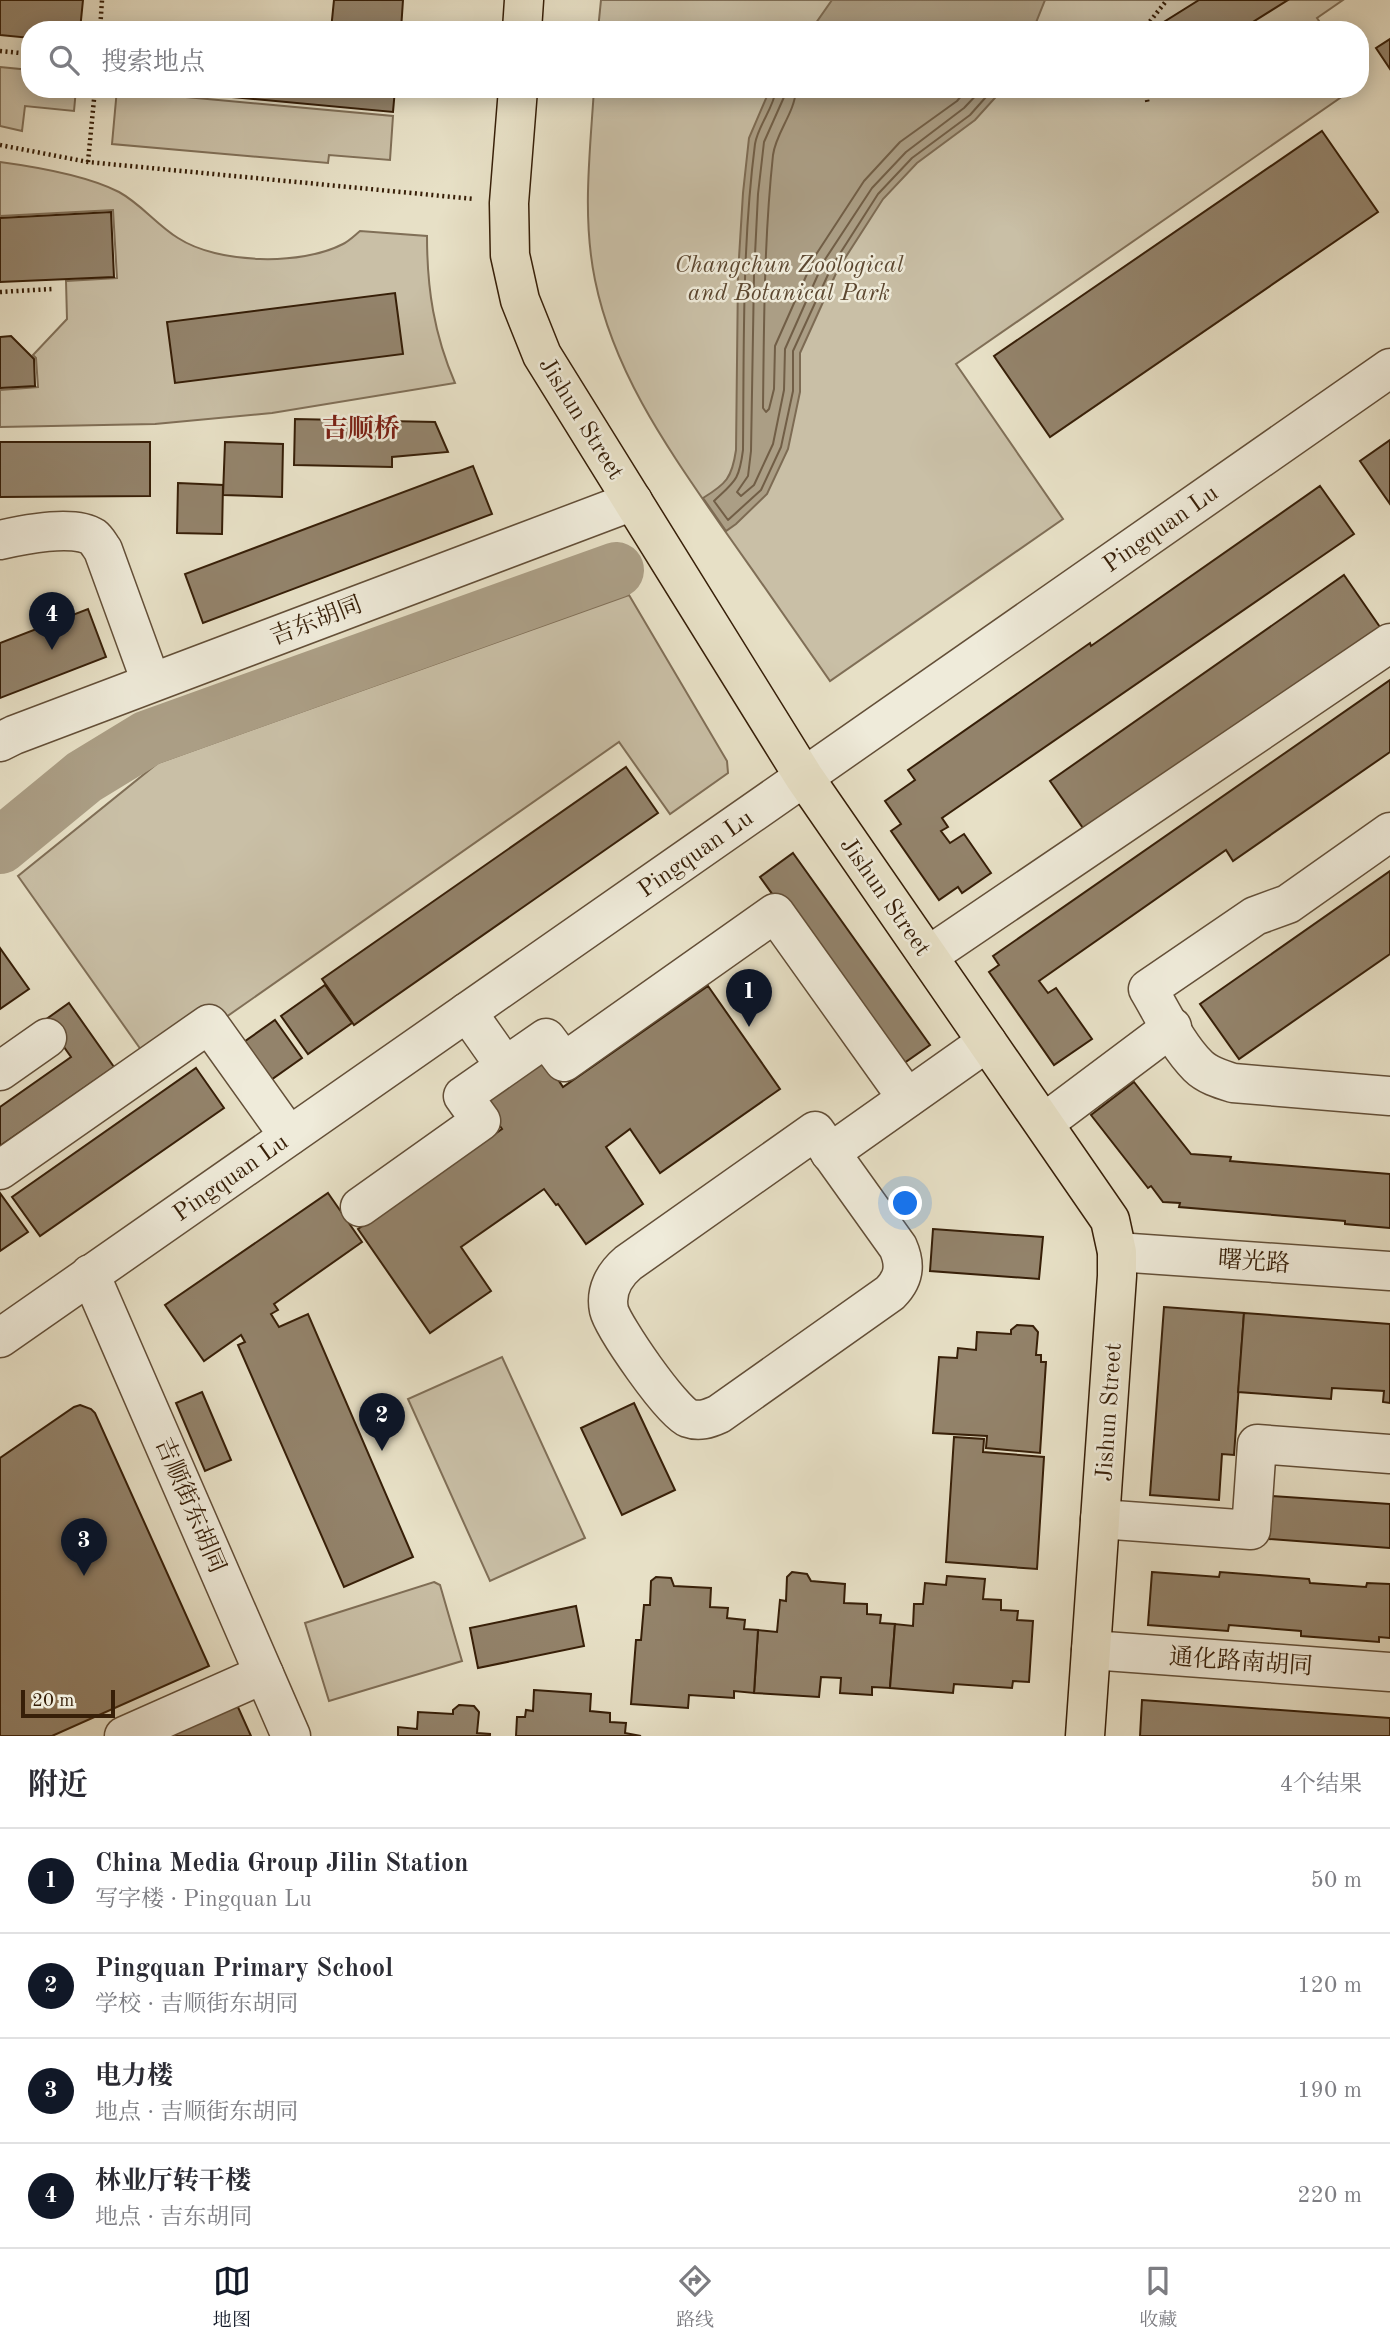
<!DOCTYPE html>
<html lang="zh">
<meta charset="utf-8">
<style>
:root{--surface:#fff;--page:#f2f2f3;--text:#2b2b33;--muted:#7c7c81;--line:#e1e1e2;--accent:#111827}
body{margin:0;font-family:"Old Standard TT","Noto Serif SC",serif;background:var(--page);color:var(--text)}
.scale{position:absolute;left:21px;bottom:18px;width:94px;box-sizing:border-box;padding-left:7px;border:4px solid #371f08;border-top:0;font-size:19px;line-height:24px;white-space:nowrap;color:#371f08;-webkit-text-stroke:5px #efebda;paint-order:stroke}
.you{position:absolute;left:906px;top:1204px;width:24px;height:24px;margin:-18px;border:5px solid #fff;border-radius:50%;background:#1a73e8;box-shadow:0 0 0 10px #1a73e833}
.badge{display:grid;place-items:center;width:46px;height:46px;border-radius:50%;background:var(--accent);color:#fff;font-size:23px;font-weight:700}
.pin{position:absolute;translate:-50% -58px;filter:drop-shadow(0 2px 4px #0008)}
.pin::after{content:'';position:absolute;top:37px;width:24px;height:21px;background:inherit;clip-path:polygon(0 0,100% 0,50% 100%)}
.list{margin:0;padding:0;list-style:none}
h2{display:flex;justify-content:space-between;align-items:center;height:91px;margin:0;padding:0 28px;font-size:30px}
h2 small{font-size:23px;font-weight:400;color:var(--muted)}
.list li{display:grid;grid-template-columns:46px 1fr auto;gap:21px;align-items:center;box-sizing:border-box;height:105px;padding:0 28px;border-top:2px solid var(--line)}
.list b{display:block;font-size:26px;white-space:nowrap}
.list p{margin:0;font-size:23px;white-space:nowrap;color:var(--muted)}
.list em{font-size:23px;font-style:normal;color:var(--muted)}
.icon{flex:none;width:38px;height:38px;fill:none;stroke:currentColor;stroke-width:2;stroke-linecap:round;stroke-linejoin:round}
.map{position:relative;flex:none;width:1390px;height:1736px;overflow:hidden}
.search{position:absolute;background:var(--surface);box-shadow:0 4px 18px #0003;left:21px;right:21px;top:21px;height:77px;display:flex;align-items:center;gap:18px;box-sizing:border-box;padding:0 24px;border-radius:28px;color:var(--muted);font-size:26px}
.sheet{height:511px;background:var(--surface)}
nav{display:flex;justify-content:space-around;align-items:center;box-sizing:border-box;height:98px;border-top:2px solid var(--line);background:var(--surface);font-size:19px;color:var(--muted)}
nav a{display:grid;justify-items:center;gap:4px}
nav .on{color:var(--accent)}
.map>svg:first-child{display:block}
</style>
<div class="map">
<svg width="1390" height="1736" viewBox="0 0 1390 1736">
<rect width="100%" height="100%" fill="#e7e0c6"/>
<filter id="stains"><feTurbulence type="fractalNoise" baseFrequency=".00286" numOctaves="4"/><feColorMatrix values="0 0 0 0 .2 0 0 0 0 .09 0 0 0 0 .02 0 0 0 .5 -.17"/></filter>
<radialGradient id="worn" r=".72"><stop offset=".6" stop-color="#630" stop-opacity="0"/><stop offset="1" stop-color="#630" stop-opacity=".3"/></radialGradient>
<g fill="#c9bfa6" stroke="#806f57" stroke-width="2">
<polygon points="601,0 1343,0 1317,18 1325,30 598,30"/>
<polygon points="0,67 30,70 30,89 76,89 74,111 25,106 22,131 0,126"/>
<polygon points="117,89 142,89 143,93 393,116 390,160 329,155 328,163 112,144"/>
<path d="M594,89H1353L956,364L1063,519L830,681C793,628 757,576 720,524C667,447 614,373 595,280C582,217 590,153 594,89Z"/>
<path d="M0,162C37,167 86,175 119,192C141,204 157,225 178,238C218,264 301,266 343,244C349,241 355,235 360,231L427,236C427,289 434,334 455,383L272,413L155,424L0,427V390L38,387L36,358L33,355L67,319L66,281L117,278L113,210L0,216Z"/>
<polygon points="629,595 727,761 728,773 670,814 619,742 219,1022 144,1054 18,876 158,763"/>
<polygon points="502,1357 585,1538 490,1581 408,1399"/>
<polygon points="434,1582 440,1585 462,1661 329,1701 305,1623"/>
</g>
<g fill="#ab9e85" stroke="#7d6b53" stroke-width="2">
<polygon points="832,0 1045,0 1033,30 811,30"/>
<path d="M770,89H1003L975,120L917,163L883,199L838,269L800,353V392L788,449L767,494L736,524L726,531L703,498C726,484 732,478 736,450L738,274L743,193L749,138Z"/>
</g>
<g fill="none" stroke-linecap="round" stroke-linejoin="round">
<g stroke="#715e46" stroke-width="2">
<path d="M776,89C774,108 758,125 755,144C742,245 744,348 743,450C739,481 735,481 714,501L728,520L761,490L781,447L793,391V351L832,266L878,194L912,158L970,115L993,89"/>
<polyline points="785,89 784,97 764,142 758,194 754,275 751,451 748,476 737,492 741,496 754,485 773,444 784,390 785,349 824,261 872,188 906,152 964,108 982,89"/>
<path d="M796,89C795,113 776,132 773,155C764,239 764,324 763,408L766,412L769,409L774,389L775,346L815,256L864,181L900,142L957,101L967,89"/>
</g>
<polyline stroke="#ab9e85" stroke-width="56" points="0,846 84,777 148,738 616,570"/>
</g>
<g fill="#93836b" stroke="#371f08" stroke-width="2">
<polygon points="0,0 83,0 80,30 30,30 30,38 0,35"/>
<polygon points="334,0 403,0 401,30 331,30"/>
<polygon points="1199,0 1288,0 1240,30 1151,30"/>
<polygon points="1390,39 1390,69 1376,48"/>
<polygon points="145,89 395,89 393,112"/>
<polygon points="1322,131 1378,212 1050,437 994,356"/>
<polygon points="111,212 114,277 0,282 0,218"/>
<polygon points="395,293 403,354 175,383 167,322"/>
<polygon points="11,336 34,359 35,386 0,388 0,337"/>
<polygon points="295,419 435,422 448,452 392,457 392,467 294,465"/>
<polygon points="1390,440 1390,504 1360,461"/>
<polygon points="0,442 150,442 150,496 0,497"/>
<polygon points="225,442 283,444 282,497 223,495"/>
<polygon points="473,466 492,514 203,623 185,574"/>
<polygon points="178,483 223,485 222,534 177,533"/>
<polygon points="1320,486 1354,534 942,818 948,827 941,831 950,843 964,834 991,873 962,893 958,887 939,900 891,831 901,824 885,801 915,780 908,770 1090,643 1091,646"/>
<polygon points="1344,575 1382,630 1090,838 1050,781"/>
<polygon points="88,609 106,657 0,698 0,643"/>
<polygon points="1390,680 1390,752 1233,861 1226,850 1039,981 1048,993 1056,988 1092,1039 1054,1065 989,972 999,965 993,956"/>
<polygon points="626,767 658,813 354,1025 322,979"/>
<polygon points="793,853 930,1045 897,1068 760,877"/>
<polygon points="1390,871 1390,954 1239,1059 1200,1004"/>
<polygon points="0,948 29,989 0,1009"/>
<polygon points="325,985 352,1023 308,1054 281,1016"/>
<polygon points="708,986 780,1089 660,1173 630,1129 606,1147 643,1204 586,1244 558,1204 556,1205 544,1189 461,1247 491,1291 430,1333 358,1229 502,1129 481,1099 543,1057 563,1087"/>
<polygon points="69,1003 114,1067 0,1146 0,1107 71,1057 45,1020"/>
<polygon points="275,1020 302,1058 268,1082 241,1044"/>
<polygon points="196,1068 224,1108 40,1236 12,1197"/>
<polygon points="1134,1082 1191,1154 1231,1157 1230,1161 1390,1174 1390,1228 1345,1224 1345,1221 1179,1207 1180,1203 1163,1202 1151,1186 1148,1188 1091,1115"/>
<polygon points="0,1193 28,1232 0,1251"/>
<polygon points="328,1193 362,1242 274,1304 278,1310 271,1314 279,1327 308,1314 413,1557 344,1587 238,1345 245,1342 241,1335 204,1361 165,1305"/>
<polygon points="933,1229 1043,1237 1039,1279 930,1271"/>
<polygon points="1164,1307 1244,1313 1234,1455 1222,1454 1219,1500 1150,1495"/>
<polygon points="1244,1313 1390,1324 1390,1403 1383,1402 1384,1391 1332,1388 1331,1399 1238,1392"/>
<polygon points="1017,1325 1033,1326 1038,1332 1036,1355 1041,1355 1041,1362 1046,1362 1040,1453 986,1448 987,1436 933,1433 939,1357 957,1358 958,1348 976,1350 977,1332 1011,1334 1011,1330"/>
<polygon points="202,1392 231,1460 205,1471 176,1403"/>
<polygon points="634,1403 675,1490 622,1515 581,1428"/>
<polygon points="80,1405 91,1409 95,1413 209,1666 52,1736 0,1736 0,1458 74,1407"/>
<polygon points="954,1437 984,1439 983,1452 1044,1457 1037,1569 946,1562"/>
<polygon points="1272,1496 1390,1504 1390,1548 1269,1539"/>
<polygon points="792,1572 807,1574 811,1581 845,1584 844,1603 867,1604 867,1614 881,1615 880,1623 895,1624 890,1688 872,1687 872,1695 840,1693 841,1678 821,1677 819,1697 754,1693 758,1630 777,1632 780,1600 786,1601 787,1577"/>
<polygon points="1152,1572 1219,1577 1220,1572 1309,1579 1310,1583 1366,1587 1367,1583 1390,1584 1390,1638 1379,1637 1379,1642 1301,1636 1301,1631 1229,1625 1228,1631 1148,1625"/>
<polygon points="947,1576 985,1579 983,1599 1001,1600 1001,1610 1018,1611 1017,1620 1033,1621 1029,1682 1013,1681 1012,1688 954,1684 953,1693 890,1688 895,1624 913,1626 914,1604 923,1604 925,1583 946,1585"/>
<polygon points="656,1577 671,1578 674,1586 711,1588 710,1607 728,1608 727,1618 745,1620 744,1629 758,1630 754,1693 734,1691 734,1698 689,1695 688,1708 631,1704 636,1640 641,1640 644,1605 650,1605 651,1581"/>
<polygon points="576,1606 584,1646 478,1668 470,1628"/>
<polygon points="534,1690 591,1694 590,1711 610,1713 610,1722 626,1723 625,1733 641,1736 516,1736 517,1717 525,1717 526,1710 533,1711"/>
<polygon points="1142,1700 1390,1718 1390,1736 1140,1736"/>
<polygon points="237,1705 251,1736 168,1736"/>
<polygon points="459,1705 474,1706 479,1712 477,1733 490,1734 490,1736 398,1736 398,1727 417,1729 418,1712 453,1714 453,1710"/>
</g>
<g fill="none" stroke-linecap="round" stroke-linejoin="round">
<g stroke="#634f38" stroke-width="41">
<g id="minor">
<path d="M0,540C21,535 74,524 93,537C97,540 100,546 103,550L151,682"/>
<polyline points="0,742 14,735 633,501"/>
<path d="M1390,832L1288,904L1255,916L1148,989C1163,1014 1177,1045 1198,1066C1207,1075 1220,1079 1233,1083L1390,1096"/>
<polyline points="928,956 1390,643"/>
<polyline points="467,1012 505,1066"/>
<polyline points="0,1071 47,1038"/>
<polyline points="1044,1123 1172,1027"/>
<path d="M815,1131L898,1247C906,1265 904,1279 890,1293L719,1414C708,1419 699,1422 688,1418C672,1412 613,1327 609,1310C605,1291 614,1275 628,1263Z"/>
<polyline points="830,1153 987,1042"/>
<polyline points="0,1170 209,1024 289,1136"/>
<polyline points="360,1207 481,1121 463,1096 546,1038 564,1062 775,913 907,1098"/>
<polyline points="1117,1252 1390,1271"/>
<polyline points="90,1274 291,1736"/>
<polyline points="0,1338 1390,368"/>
<polyline points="1100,1519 1251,1530 1257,1444 1390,1454"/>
<polyline points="1091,1650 1390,1672"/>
<polyline points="124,1736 264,1674"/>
</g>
</g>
<g stroke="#371f08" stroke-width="41">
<g id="major">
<polyline points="522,30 524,0"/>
<polyline points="518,89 509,203 510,255 520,300 542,355 804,777 1110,1220 1117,1252 1117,1276 1085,1736"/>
</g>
</g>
<g stroke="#371f08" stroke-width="4.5" stroke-dasharray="2 3.5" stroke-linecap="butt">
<polyline points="100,30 102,0"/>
<polyline points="1143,30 1167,0"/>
<polyline points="0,51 30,54"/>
<polyline points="1145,89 1148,105"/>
<polyline points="0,145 88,162 474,199"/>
<polyline points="88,162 95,89"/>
<polyline points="0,292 52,289"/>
</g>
<use href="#minor" stroke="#efebda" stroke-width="38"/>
<use href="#major" stroke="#e7e0c6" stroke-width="38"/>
</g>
<g text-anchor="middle" stroke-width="5" stroke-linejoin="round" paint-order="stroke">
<g font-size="24" font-style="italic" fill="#5c4730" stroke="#efebda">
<text x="789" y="272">Changchun Zoological<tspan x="789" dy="28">and Botanical Park</tspan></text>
</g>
<g font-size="24" fill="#371f08" stroke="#efebda">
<text transform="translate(582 418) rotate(58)" y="8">Jishun Street</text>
<text transform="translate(1160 528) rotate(-35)" y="8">Pingquan Lu</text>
<text transform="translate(316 620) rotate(-21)" y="8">吉东胡同</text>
<text transform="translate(695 853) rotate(-35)" y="8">Pingquan Lu</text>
<text transform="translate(886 896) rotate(55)" y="8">Jishun Street</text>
<text transform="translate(230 1177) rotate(-35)" y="8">Pingquan Lu</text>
<text transform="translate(1254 1261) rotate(4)" y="8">曙光路</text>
<text transform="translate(1108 1412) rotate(-86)" y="8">Jishun Street</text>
<text transform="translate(191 1505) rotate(67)" y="8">吉顺街东胡同</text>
<text transform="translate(1241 1661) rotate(4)" y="8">通化路南胡同</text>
</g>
<g font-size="26" font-weight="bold" fill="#7a1f14" stroke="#efebda">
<text x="361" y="437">吉顺桥</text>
</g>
</g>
<rect width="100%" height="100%" filter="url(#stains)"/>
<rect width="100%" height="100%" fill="url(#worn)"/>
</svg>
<div class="scale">20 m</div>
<div class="you"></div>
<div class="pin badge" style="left:749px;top:1027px">1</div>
<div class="pin badge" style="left:382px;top:1451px">2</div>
<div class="pin badge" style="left:84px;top:1576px">3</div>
<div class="pin badge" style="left:52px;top:650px">4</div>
<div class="search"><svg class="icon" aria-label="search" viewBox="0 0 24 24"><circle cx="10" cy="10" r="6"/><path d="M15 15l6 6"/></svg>搜索地点</div>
</div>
<section class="sheet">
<h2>附近<small>4个结果</small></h2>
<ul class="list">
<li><span class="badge">1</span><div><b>China Media Group Jilin Station</b><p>写字楼 · Pingquan Lu</p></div><em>50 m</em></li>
<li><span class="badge">2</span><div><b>Pingquan Primary School</b><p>学校 · 吉顺街东胡同</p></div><em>120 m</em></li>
<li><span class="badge">3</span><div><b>电力楼</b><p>地点 · 吉顺街东胡同</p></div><em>190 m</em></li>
<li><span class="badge">4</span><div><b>林业厅转干楼</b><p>地点 · 吉东胡同</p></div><em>220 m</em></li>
</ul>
</section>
<nav>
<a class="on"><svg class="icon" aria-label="map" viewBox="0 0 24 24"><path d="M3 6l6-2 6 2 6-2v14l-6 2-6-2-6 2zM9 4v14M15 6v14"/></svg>地图</a>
<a><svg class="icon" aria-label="directions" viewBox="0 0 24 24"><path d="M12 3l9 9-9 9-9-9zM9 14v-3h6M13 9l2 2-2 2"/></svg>路线</a>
<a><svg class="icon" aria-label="saved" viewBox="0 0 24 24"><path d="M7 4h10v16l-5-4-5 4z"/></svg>收藏</a>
</nav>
